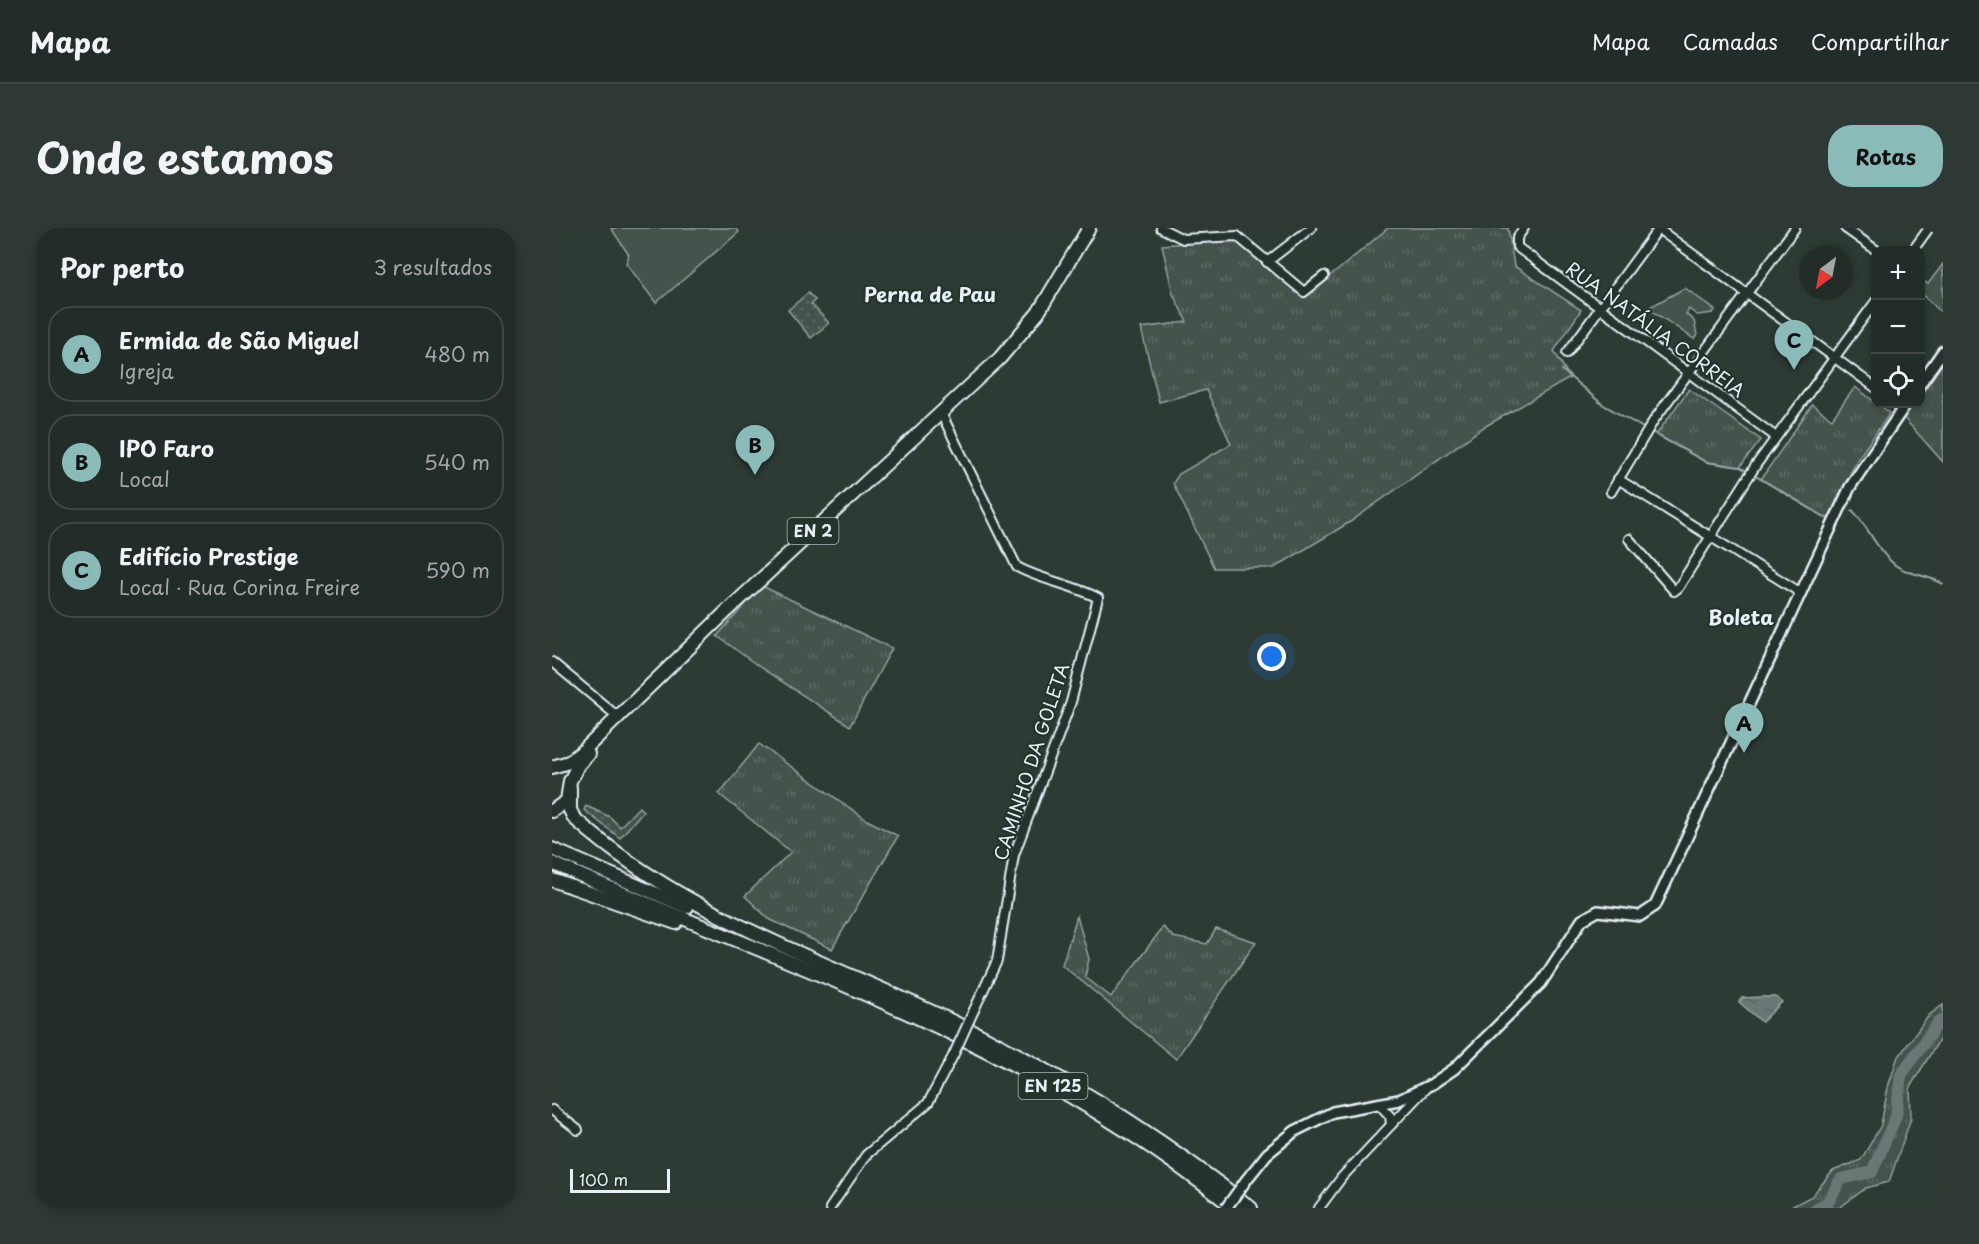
<!DOCTYPE html>
<html lang="pt">
<meta charset="utf-8">
<style>
:root{--surface:#222c28;--page:#2e3834;--text:#f1f3f6;--muted:#a2a7a8;--line:#3f4845;--accent:#8bbbb9}
body{margin:0;font-family:"Playpen Sans",sans-serif;background:var(--page);color:var(--text)}
.controls{position:absolute;right:18px;top:18px;display:grid;overflow:hidden;border-radius:12px;box-shadow:0 3px 9px #0003}
.controls button{width:54px;height:54px;display:grid;place-items:center;padding:0;border:0;border-bottom:2px solid var(--line);background:var(--surface);color:var(--text);font:30px sans-serif}
.compass{position:absolute;left:1247px;top:18px;width:54px;height:54px;border-radius:50%;background:var(--surface);box-shadow:0 3px 9px #0003;rotate:212deg}
.scale{position:absolute;left:18px;bottom:15px;width:100px;box-sizing:border-box;padding-left:6px;border:3px solid #e8f1f8;border-top:0;font-size:16px;line-height:21px;white-space:nowrap;color:#e8f1f8;-webkit-text-stroke:4px #26332d;paint-order:stroke}
.you{position:absolute;left:720px;top:429px;width:21px;height:21px;margin:-15px;border:4px solid #fff;border-radius:50%;background:#1a73e8;box-shadow:0 0 0 9px #1a73e833}
.badge{display:grid;place-items:center;width:39px;height:39px;border-radius:50%;background:var(--accent);color:#111;font-size:20px;font-weight:700}
.pin{position:absolute;translate:-50% -50px;filter:drop-shadow(0 2px 3px #0008)}
.pin::after{content:'';position:absolute;top:32px;width:21px;height:18px;background:inherit;clip-path:polygon(0 0,100% 0,50% 100%)}
.list{margin:0;padding:0;list-style:none}
h2{display:flex;justify-content:space-between;align-items:center;height:78px;margin:0;padding:0 24px;font-size:26px}
h2 small{font-size:20px;font-weight:400;color:var(--muted)}
.list li{display:grid;grid-template-columns:39px 1fr auto;gap:18px;align-items:center;box-sizing:border-box;height:96px;margin:0 12px 12px;padding:0 12px;border:2px solid var(--line);border-radius:24px}
.list b{display:block;font-size:22px;white-space:nowrap}
.list p{margin:0;font-size:20px;white-space:nowrap;color:var(--muted)}
.list em{font-size:20px;font-style:normal;color:var(--muted)}
.icon{flex:none;width:33px;height:33px;fill:none;stroke:currentColor;stroke-width:2;stroke-linecap:round;stroke-linejoin:round}
.map{position:relative;flex:none;width:1391px;height:980px;overflow:hidden;border-radius:24px}
header{display:flex;align-items:center;gap:36px;box-sizing:border-box;height:84px;padding:0 30px;background:var(--surface);border-bottom:2px solid var(--line)}
header strong{font-size:28px}
nav{display:flex;gap:33px;margin-inline-start:auto;font-size:21px}
.intro{display:flex;align-items:center;justify-content:space-between;box-sizing:border-box;height:144px;padding:0 36px}
h1{margin:0;font-size:42px}
.button{padding:15px 27px;border-radius:24px;background:var(--accent);color:#111;font-size:21px;font-weight:700}
main{display:flex;gap:36px;padding:0 36px}
aside{flex:1;background:var(--surface);border-radius:24px;box-shadow:0 3px 9px #0003}
.map>svg:first-child{display:block}
</style>
<header>
<strong>Mapa</strong>
<nav><a>Mapa</a><a>Camadas</a><a>Compartilhar</a></nav>
</header>
<div class="intro"><h1>Onde estamos</h1><a class="button">Rotas</a></div>
<main>
<aside>
<h2>Por perto<small>3 resultados</small></h2>
<ul class="list">
<li><span class="badge">A</span><div><b>Ermida de São Miguel</b><p>Igreja</p></div><em>480 m</em></li>
<li><span class="badge">B</span><div><b>IPO Faro</b><p>Local</p></div><em>540 m</em></li>
<li><span class="badge">C</span><div><b>Edifício Prestige</b><p>Local · Rua Corina Freire</p></div><em>590 m</em></li>
</ul>
</aside>
<div class="map">
<svg width="1391" height="980" viewBox="0 0 1391 980">
<defs>
<pattern id="grass-tufts" width="24" height="20" patternUnits="userSpaceOnUse" patternTransform="scale(1.5)"><rect width="24" height="20" fill="#45524e"/><path d="M3 7l-1-3M5 7V3M7 7l1-3M15 17l-1-3M17 17v-4M19 17l1-3" fill="none" stroke="#606b68"/></pattern>
<pattern id="garden-dots" width="8" height="8" patternUnits="userSpaceOnUse" patternTransform="scale(1.5)"><rect width="8" height="8" fill="#45524e"/><path d="M2 2h.1M6 6h.1" fill="none" stroke="#606b68" stroke-width="1.8" stroke-linecap="round"/></pattern>
<pattern id="water-ripples" width="26" height="14" patternUnits="userSpaceOnUse" patternTransform="scale(1.5)"><rect width="26" height="14" fill="#6b7775"/><path d="M2 4q2-2 4 0t4 0M15 11q2-2 4 0t4 0" fill="none" stroke="#586060"/></pattern>
</defs>
<rect width="100%" height="100%" fill="#2e3b35"/>
<filter id="ink" filterUnits="userSpaceOnUse"><feTurbulence type="fractalNoise" baseFrequency=".0167" numOctaves="2"/><feDisplacementMap in="SourceGraphic" scale="12" xChannelSelector="R" yChannelSelector="G"/><feConvolveMatrix kernelMatrix="1 2 1 2 8 2 1 2 1" color-interpolation-filters="sRGB"/></filter>
<g filter="url(#ink)">
<g fill="url(#grass-tufts)" stroke="#96a2a3" stroke-width="1.5">
<polygon points="836,0 956,0 962,38 1029,82 1002,123 1018,150 932,199 798,294 722,340 662,340 621,255 627,246 679,216 654,162 607,174 589,100 635,94 621,66 610,17 682,11 749,67 785,43"/>
<polygon points="1391,135 1391,234 1352,190 1362,176 1368,176 1369,167"/>
<polygon points="1303,159 1338,185 1305,232 1276,291 1209,251 1260,177 1280,191"/>
<polygon points="1137,161 1209,212 1188,239 1154,234 1104,207"/>
<polygon points="210,358 340,420 298,498 209,440 165,408"/>
<polygon points="207,516 315,592 346,608 280,721 217,691 193,668 239,624 167,566"/>
<polygon points="525,688 537,731 533,749 559,769 611,699 621,709 655,716 664,701 704,714 624,831 510,737"/>
<polygon points="1391,777 1391,806 1358,859 1359,890 1337,954 1314,960 1287,980 1237,980 1260,968 1281,943 1309,932 1329,897 1336,859 1345,831 1377,787"/>
</g>
<g fill="#45524e" stroke="#96a2a3" stroke-width="1.5">
<polygon points="59,0 183,0 187,4 104,75 74,35 77,27"/>
<polygon points="1391,36 1391,86 1369,65 1368,51 1376,56"/>
<polygon points="1133,60 1163,82 1161,85 1145,87 1137,81 1134,86 1142,93 1145,107 1142,111 1096,80"/>
</g>
<g fill="url(#garden-dots)" stroke="#96a2a3" stroke-width="1.5">
<polygon points="256,65 263,72 259,76 277,95 259,110 236,82"/>
<polygon points="34,578 58,589 68,599 87,579 91,583 68,610 32,582"/>
</g>
<polygon fill="url(#water-ripples)" stroke="#9da8a9" stroke-width="1.5" points="1211,769 1224,769 1230,774 1210,794 1187,774 1190,770"/>
<g fill="none" stroke-linecap="round" stroke-linejoin="round">
<g stroke="#9da8a9" stroke-width="2">
<polyline points="1010,142 1050,176 1093,201"/>
<polyline points="1098,203 1154,234 1188,239 1197,244"/>
<polyline points="1202,247 1276,291"/>
<path d="M1300,282C1317,299 1325,323 1343,337C1356,347 1377,347 1391,356"/>
</g>
<polyline stroke="#6b7775" stroke-width="12" points="1265,980 1276,974 1289,951 1320,944 1344,888 1349,847 1386,795 1391,792"/>
<g stroke="#e8f1f8" stroke-width="12">
<g id="minor">
<polyline points="609,0 631,11 685,8 752,64 772,48"/>
<polyline points="972,0 965,10 965,19 1224,209"/>
<polyline points="1105,0 1324,160"/>
<polyline points="1293,0 1324,22"/>
<polyline points="1361,22 1377,0"/>
<polyline points="715,34 759,0"/>
<polyline points="1015,125 1107,0"/>
<path d="M389,185L465,339C491,353 520,356 546,370L519,474L462,627L445,733L422,782"/>
<polyline points="1066,251 1249,365"/>
<polyline points="1059,264 1102,192 1243,0"/>
<polyline points="1077,311 1122,363 1126,360 1204,237 1324,73"/>
<polyline points="0,434 65,488"/>
<polyline points="0,882 26,902"/>
<polyline points="839,897 873,861"/>
<polyline points="278,980 314,927 376,875 401,828"/>
<polyline points="767,980 790,949 839,897 838,888 827,876"/>
</g>
</g>
<g stroke="#e8f1f8" stroke-width="14">
<g id="tertiary">
<polyline points="1368,156 1391,123"/>
<polyline points="695,951 715,926 743,903 781,884 847,872 880,856 902,841 989,755 1030,692 1046,683 1088,688 1103,678 1298,259 1354,176"/>
</g>
</g>
<g stroke="#e8f1f8" stroke-width="16">
<g id="primary">
<polyline points="0,539 17,534 31,523 176,382 448,130 486,85 537,0"/>
<path d="M18,560V582L22,590C130,687 263,728 391,789C501,841 603,905 699,980"/>
<polyline points="0,583 15,573 18,553 26,537 36,526"/>
<polyline points="0,621 135,679"/>
<path d="M0,635C145,699 295,752 437,824C524,868 606,920 682,980"/>
<polyline points="0,652 124,695"/>
</g>
</g>
<use href="#minor" stroke="#26332d" stroke-width="8"/>
<use href="#tertiary" stroke="#26332d" stroke-width="9"/>
<use href="#primary" stroke="#26332d" stroke-width="12"/>
<g stroke="#e8f1f8" stroke-width="12" stroke-linecap="butt">
<polyline id="minor-bridge" points="401,828 422,782"/>
</g>
<g stroke="#e8f1f8" stroke-width="14" stroke-linecap="butt">
<polyline id="tertiary-bridge" points="674,980 695,951"/>
</g>
<use href="#minor-bridge" stroke="#26332d" stroke-width="8"/>
<use href="#tertiary-bridge" stroke="#26332d" stroke-width="9"/>
</g>
</g>
<g text-anchor="middle" stroke-width="4.5" stroke-linejoin="round" paint-order="stroke">
<g fill="#26332d" stroke="#aeb8bb" stroke-width="1.5">
<rect x="235.5" y="290" width="51" height="26" rx="4.5"/>
<rect x="466.5" y="845" width="69" height="26" rx="4.5"/>
</g>
<g font-size="16" font-weight="bold" fill="#e8f1f8">
<text x="261" y="309">EN 2</text>
<text x="501" y="864">EN 125</text>
</g>
<g font-size="18" fill="#e8f1f8" stroke="#26332d">
<text transform="translate(1103 102) rotate(36)" y="6">RUA NATÁLIA CORREIA</text>
<text transform="translate(480 534) rotate(-72)" y="6">CAMINHO DA GOLETA</text>
</g>
<g font-size="20" font-weight="bold" fill="#e8f1f8" stroke="#26332d">
<text x="378" y="74">Perna de Pau</text>
<text x="1189" y="397">Boleta</text>
</g>
</g>
</svg>
<div class="controls">
<button>+</button>
<button>−</button>
<button><svg class="icon" aria-label="locate" viewBox="0 0 24 24"><circle cx="12" cy="12" r="6"/><path d="M12 2v4M12 18v4M2 12h4M18 12h4"/></svg></button>
</div>
<svg class="compass" viewBox="-18 -18 36 36"><path d="M0-13l5 13h-10z" fill="#e53935"/><path d="M0 13l5-13h-10z" fill="#a2a7a8"/></svg>
<div class="scale">100 m</div>
<div class="you"></div>
<div class="pin badge" style="left:1192px;top:525px">A</div>
<div class="pin badge" style="left:203px;top:247px">B</div>
<div class="pin badge" style="left:1242px;top:142px">C</div>
</div>
</main>
